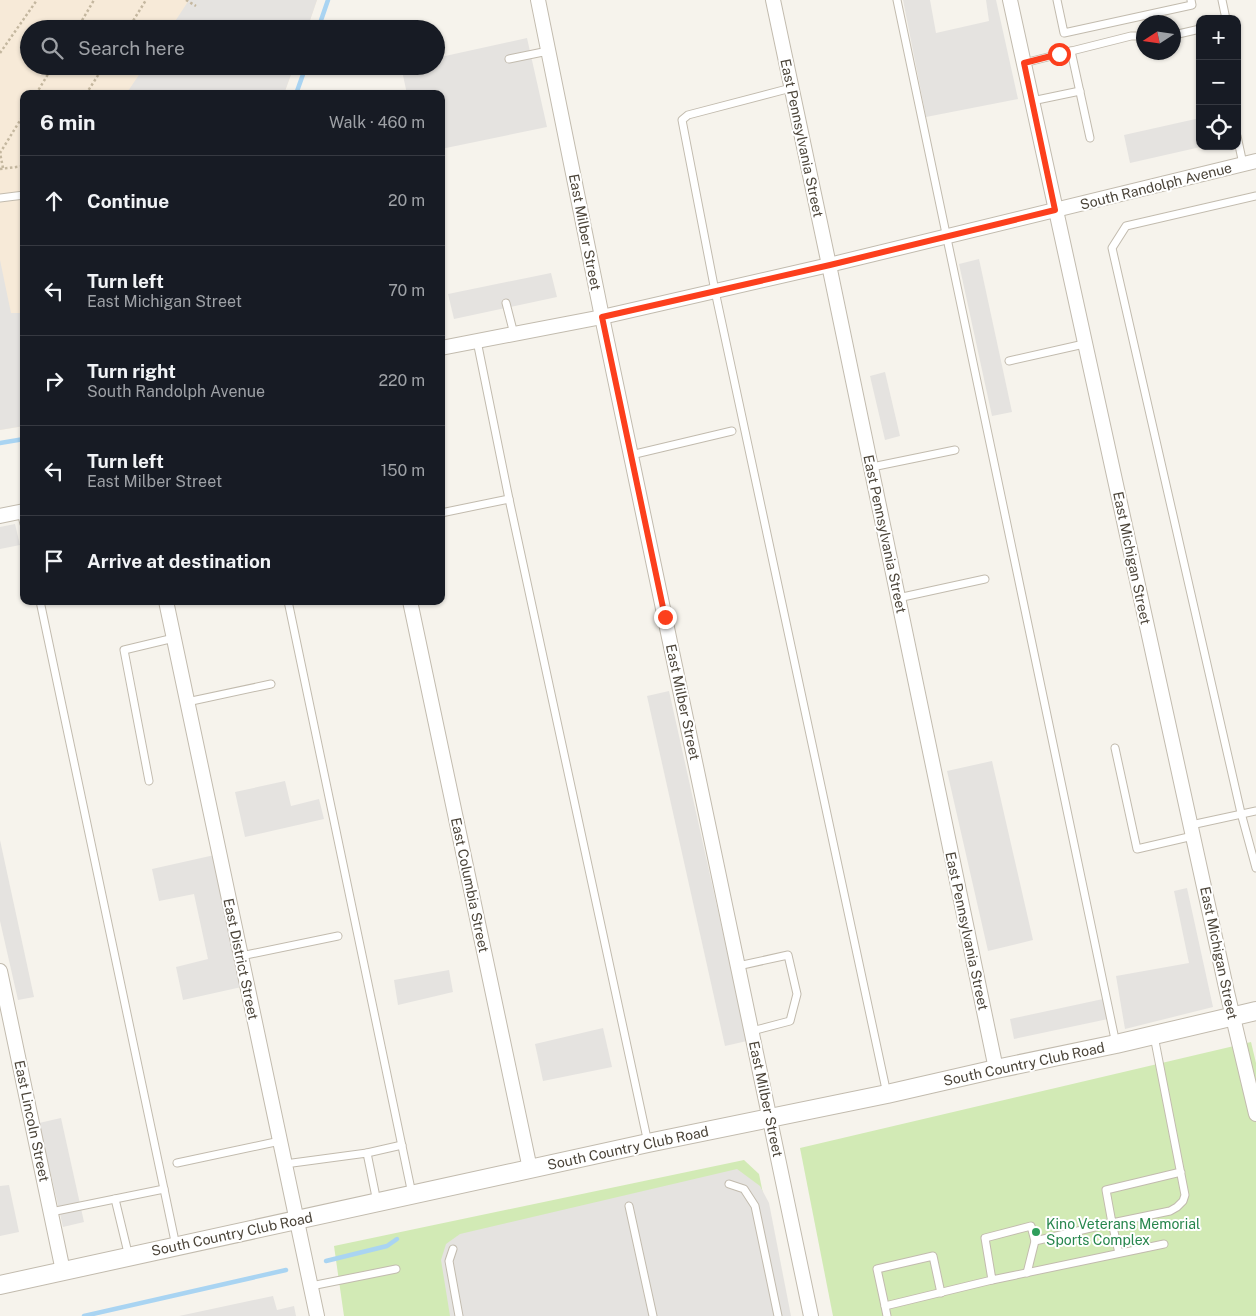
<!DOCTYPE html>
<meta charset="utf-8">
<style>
:root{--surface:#171b24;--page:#242831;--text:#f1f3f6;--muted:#9ea1a6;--line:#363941}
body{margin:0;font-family:"Public Sans",sans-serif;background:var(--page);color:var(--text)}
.controls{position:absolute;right:15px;top:15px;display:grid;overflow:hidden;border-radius:10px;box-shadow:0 1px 4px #0004}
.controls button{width:45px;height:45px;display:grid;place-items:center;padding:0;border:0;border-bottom:1px solid var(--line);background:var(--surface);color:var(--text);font:25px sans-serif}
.compass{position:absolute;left:1136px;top:15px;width:45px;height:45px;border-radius:50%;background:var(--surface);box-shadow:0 1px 4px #0004;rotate:258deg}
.stop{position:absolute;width:15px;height:15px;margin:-11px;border:4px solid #fc3f1d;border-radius:50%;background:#fff}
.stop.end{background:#fc3f1d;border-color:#fff;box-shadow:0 1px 5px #0008}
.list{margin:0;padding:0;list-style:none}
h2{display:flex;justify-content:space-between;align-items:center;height:65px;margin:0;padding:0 20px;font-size:21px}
h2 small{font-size:16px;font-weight:400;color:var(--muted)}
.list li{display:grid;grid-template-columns:32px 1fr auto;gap:15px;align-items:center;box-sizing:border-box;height:90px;padding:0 20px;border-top:1px solid var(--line)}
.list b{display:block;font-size:19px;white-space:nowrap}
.list p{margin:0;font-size:16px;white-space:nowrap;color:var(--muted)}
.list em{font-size:16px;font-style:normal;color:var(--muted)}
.icon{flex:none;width:28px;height:28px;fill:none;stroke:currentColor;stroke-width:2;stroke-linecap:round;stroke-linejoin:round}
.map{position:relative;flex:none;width:1256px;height:1316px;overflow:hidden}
.search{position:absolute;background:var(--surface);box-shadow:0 1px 4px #0004;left:20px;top:20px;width:425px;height:55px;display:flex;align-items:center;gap:12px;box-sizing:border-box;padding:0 18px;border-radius:28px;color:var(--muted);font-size:19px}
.panel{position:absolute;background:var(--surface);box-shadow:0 1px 4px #0004;left:20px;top:90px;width:425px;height:515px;border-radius:10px}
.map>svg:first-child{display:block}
</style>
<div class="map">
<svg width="1256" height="1316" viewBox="0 0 1256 1316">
<rect width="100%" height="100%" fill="#f6f3ec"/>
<polygon fill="#f7ead8" points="0,0 317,0 307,29 29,29 29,66 294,66 284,94 24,94 24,426 0,430"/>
<g fill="#d2eab5">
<polygon points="1251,1042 1256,1063 1256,1316 833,1316 800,1148"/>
<polygon points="744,1160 759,1174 788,1316 344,1316 334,1246"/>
</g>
<g fill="#e5e3e0">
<polygon points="189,0 317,0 307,29 170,29"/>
<polygon points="903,0 930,0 936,33 989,21 986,0 996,0 1018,99 926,117"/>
<polygon points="527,38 547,127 441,149 441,94 407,94 401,66 436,66 436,58"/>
<polygon points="145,66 294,66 284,94 126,94"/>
<polygon points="1200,118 1200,146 1205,146 1130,163 1124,135"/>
<polygon points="979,259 1012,412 992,416 959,264"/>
<polygon points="0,260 11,313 24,313 24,426 0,430"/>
<polygon points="551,273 557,297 454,319 448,294"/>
<polygon points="885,372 900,436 885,440 870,376"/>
<polygon points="15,524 20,545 0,549 0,527"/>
<polygon points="669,691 747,1041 725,1046 647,696"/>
<polygon points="992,761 1033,940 988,951 947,771"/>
<polygon points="285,781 291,806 319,799 324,819 245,837 235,792"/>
<polygon points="0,840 34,997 18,1000 0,921"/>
<polygon points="219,854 246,986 183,1000 176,967 208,959 194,894 159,901 152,869"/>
<polygon points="1187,888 1213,1007 1125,1029 1116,976 1189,963 1174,891"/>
<polygon points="449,970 453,992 398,1005 394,980"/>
<polygon points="1103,999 1108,1019 1014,1039 1010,1019"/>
<polygon points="603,1028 612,1067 543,1081 535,1044"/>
<polygon points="61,1118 84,1222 63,1227 39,1123"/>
<polygon points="737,1169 760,1186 769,1203 791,1316 450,1316 441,1260 446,1244 460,1234"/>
<polygon points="9,1185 19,1232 0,1236 0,1186"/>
<polygon points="273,1296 277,1310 294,1306 296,1316 179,1316"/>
</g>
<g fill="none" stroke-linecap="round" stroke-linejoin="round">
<g stroke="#a9d4f2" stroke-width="4.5">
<polyline points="318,29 328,0"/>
<polyline points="296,94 306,66"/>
<polyline points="0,443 24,439"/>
<polyline points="326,1261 387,1246 397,1239"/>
<polyline points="84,1316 286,1270"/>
</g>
<g stroke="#c2bbae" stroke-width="9">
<g id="service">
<polyline points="897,0 1116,1044"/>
<polyline points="1057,0 1064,33 1192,5 1191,0"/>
<polyline points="1222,0 1226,19"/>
<polyline points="1174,35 1200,29"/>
<polyline points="1071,51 1090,138"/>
<polyline points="509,59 548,51"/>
<polyline points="1024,63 1131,36 1144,36"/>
<polyline points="791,88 688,115 682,120 715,291 887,1094"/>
<polyline points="1032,101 1080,91"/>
<polyline points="1237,136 1243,164"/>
<polyline points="1256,196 1126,226 1112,248 1241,813 1256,868"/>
<polyline points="0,198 24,195"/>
<polyline points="506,303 514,334"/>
<polyline points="477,341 509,499 648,1143"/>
<polyline points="1009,361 1084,344"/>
<polyline points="631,455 732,431"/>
<polyline points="872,467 955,450"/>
<polyline points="21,512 24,524"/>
<polyline points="441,513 509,499"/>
<polyline points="898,598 985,579"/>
<polyline points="40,601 176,1246"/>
<polyline points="288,601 412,1194"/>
<polyline points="187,702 271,684"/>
<polyline points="1115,748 1137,849 1193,836"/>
<polyline points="149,781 124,650 174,638"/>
<polyline points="1191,825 1256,811"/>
<polyline points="241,956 338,936"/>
<polyline points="738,966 788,955 797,994 790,1021 752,1031"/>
<polyline points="1154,1036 1185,1195 1183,1201 1177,1207 1170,1211 1112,1223 1106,1190 1181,1172"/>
<polyline points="367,1153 402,1145"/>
<polyline points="177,1163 280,1141"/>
<polyline points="285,1164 367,1153 377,1202"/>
<polyline points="729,1184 744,1189 755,1206 778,1316"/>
<polyline points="115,1199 129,1257"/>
<polyline points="629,1206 653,1316"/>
<polyline points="51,1212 164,1189"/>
<polyline points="453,1249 449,1261 459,1316"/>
<polyline points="1119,1253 1112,1223 1035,1241 1031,1226 985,1238 992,1280 1164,1244"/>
<polyline points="1027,1273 1035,1241"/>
<polyline points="311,1286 396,1269"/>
<polyline points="885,1306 877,1269 933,1256 941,1293"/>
<polyline points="887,1316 885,1306 992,1280"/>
</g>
</g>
<g stroke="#c2bbae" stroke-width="16">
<g id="minor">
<polyline points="538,0 602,317 811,1316"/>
<polyline points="773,0 829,265 996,1069"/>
<polyline points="1010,0 1227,992 1256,1114"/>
<polyline points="441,348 602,317 829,265 1256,161"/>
<polyline points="0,516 24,511"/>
<polyline points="166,601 317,1316"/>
<polyline points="410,601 530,1169"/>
<polyline points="0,971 63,1271"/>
</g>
</g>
<g stroke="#c2bbae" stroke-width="20">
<polyline id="tertiary" points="0,1285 648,1143 887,1094 996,1069 1116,1044 1256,1011"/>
</g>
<g stroke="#c4b79f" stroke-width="2.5" stroke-dasharray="2.5 2.5" stroke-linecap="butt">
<polyline points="186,0 196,6"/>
<polyline points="77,29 94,0"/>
<polyline points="128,29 146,0"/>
<polyline points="0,53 37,0"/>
<polyline points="36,94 53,66"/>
<polyline points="86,94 104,66"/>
<polyline points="3,168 0,153 24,114"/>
<polyline points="0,169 24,166"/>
</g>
<use href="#service" stroke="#fff" stroke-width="7"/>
<use href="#minor" stroke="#fff" stroke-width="14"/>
<use href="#tertiary" stroke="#fff" stroke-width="18"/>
</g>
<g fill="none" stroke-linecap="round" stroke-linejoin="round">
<polyline stroke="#fc3f1d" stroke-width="6" points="665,617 602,317 830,265 1055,210 1024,63 1059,54"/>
</g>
<circle fill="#2e9e5b" stroke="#fff" stroke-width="2" cx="1036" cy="1232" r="5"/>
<g text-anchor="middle" stroke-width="4" stroke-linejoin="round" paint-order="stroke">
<g font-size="14" fill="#4b4439" stroke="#fff">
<text transform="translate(802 138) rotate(78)" y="5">East Pennsylvania Street</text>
<text transform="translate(1156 186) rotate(-14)" y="5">South Randolph Avenue</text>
<text transform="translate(585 232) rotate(79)" y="5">East Milber Street</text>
<text transform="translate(885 534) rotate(78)" y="5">East Pennsylvania Street</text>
<text transform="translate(1132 558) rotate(78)" y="5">East Michigan Street</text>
<text transform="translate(683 702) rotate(78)" y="5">East Milber Street</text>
<text transform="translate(470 885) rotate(78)" y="5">East Columbia Street</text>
<text transform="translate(967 931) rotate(78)" y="5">East Pennsylvania Street</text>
<text transform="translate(1219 953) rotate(78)" y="5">East Michigan Street</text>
<text transform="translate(241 959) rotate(78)" y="5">East District Street</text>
<text transform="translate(1024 1064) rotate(-12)" y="5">South Country Club Road</text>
<text transform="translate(766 1099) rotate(78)" y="5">East Milber Street</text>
<text transform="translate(32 1121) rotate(78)" y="5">East Lincoln Street</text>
<text transform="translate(628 1148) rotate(-12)" y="5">South Country Club Road</text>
<text transform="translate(232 1234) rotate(-12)" y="5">South Country Club Road</text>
</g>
<g font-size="14" fill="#27864d" stroke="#fff" text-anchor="start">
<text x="1046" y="1229">Kino Veterans Memorial<tspan x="1046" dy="16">Sports Complex</tspan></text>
</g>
</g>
</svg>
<div class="controls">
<button>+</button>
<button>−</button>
<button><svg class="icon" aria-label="locate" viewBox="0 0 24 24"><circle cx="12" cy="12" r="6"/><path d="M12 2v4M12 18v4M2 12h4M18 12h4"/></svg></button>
</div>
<svg class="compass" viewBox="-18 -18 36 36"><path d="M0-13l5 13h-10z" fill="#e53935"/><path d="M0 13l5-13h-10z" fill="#9ea1a6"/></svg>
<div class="stop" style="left:1059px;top:54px"></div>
<div class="stop end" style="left:665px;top:617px"></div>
<div class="search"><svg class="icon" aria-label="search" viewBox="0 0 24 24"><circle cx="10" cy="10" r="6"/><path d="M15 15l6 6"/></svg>Search here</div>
<section class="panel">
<h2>6 min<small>Walk · 460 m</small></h2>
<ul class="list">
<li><svg class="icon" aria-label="ahead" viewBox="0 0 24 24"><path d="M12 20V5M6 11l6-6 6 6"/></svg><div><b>Continue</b></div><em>20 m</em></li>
<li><svg class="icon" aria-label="left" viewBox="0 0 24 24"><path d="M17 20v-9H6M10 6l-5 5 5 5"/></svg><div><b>Turn left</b><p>East Michigan Street</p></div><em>70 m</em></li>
<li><svg class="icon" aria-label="right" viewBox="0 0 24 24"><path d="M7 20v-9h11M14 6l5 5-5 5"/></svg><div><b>Turn right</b><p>South Randolph Avenue</p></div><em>220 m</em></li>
<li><svg class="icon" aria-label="left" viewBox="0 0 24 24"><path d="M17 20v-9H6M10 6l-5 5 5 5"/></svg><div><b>Turn left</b><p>East Milber Street</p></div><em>150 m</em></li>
<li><svg class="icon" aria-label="arrive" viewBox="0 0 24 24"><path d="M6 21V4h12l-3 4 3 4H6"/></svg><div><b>Arrive at destination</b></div></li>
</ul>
</section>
</div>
